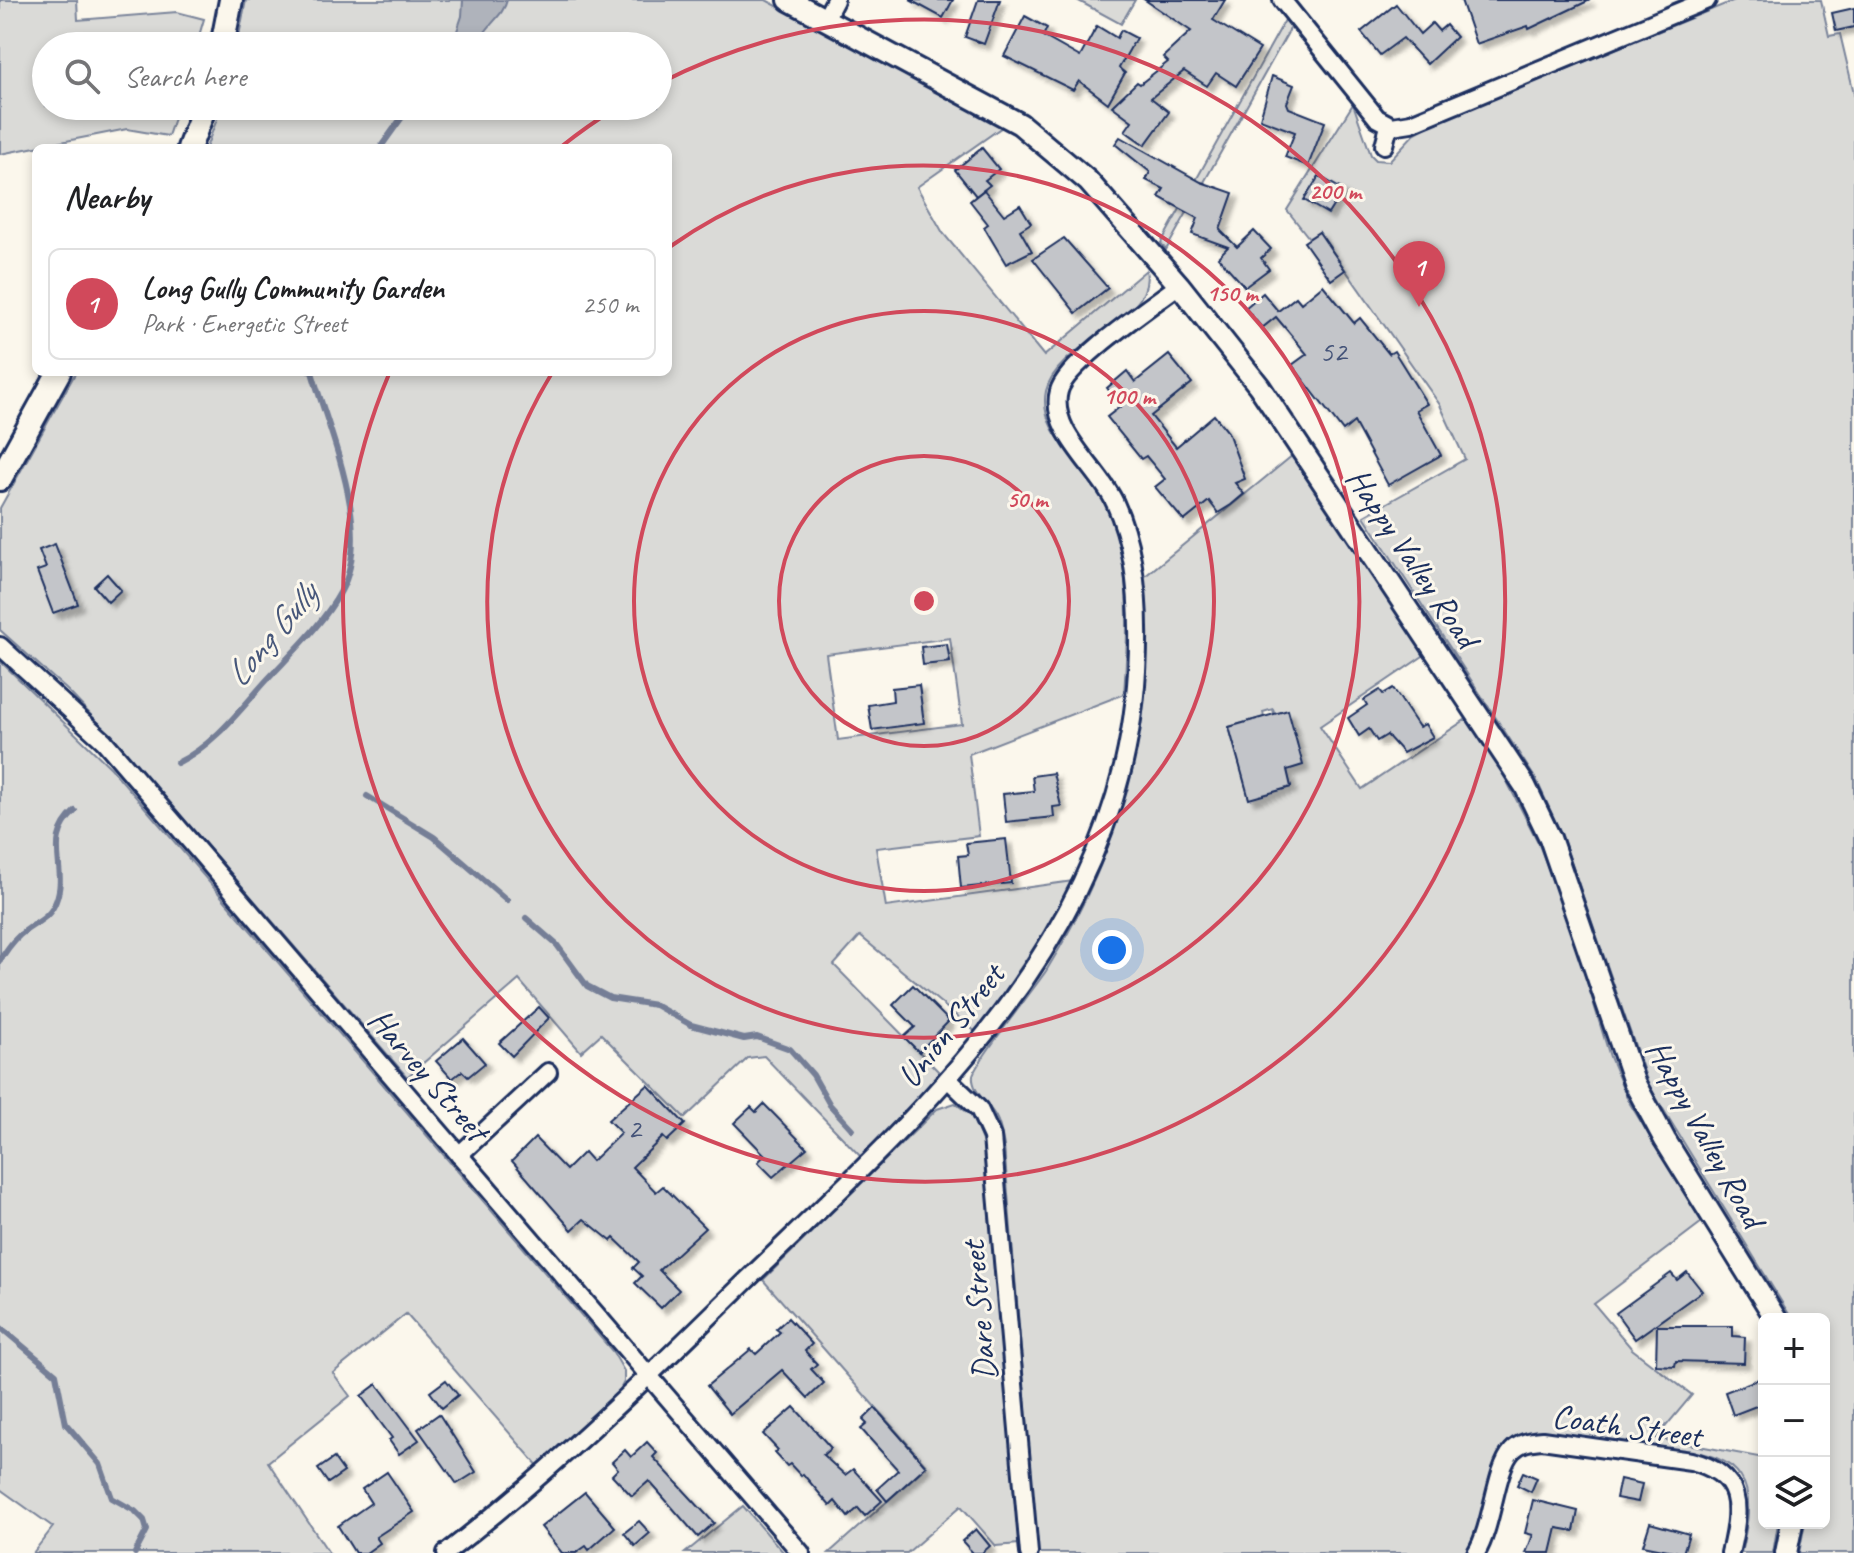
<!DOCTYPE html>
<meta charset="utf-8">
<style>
:root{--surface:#fff;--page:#f2f2f2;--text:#202124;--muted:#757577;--line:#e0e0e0;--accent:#d1495b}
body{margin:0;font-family:Caveat,sans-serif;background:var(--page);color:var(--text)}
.controls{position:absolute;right:24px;bottom:24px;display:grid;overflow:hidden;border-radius:12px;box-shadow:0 4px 12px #0003}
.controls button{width:72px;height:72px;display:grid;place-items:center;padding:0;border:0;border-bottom:2px solid var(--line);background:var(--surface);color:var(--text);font:40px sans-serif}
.you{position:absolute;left:1112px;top:950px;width:28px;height:28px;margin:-20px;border:6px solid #fff;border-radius:50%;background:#1a73e8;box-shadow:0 0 0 12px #1a73e833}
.badge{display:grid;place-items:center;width:52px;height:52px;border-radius:50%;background:var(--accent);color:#fff;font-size:26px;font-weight:700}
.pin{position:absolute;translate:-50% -66px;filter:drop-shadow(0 2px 4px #0008)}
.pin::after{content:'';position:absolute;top:42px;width:28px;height:24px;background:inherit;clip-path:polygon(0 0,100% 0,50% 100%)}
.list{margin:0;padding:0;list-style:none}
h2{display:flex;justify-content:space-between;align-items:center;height:104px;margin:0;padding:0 32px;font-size:34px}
h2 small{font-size:26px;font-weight:400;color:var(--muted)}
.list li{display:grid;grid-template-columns:52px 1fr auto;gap:24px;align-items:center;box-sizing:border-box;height:112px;margin:0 16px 16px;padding:0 16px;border:2px solid var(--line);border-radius:12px}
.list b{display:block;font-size:30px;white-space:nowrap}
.list p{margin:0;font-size:26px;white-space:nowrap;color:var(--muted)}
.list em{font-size:26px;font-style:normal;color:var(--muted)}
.icon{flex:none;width:44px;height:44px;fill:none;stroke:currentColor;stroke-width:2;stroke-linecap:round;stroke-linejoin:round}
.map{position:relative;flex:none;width:1854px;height:1553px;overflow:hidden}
.search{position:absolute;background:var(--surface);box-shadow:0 4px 12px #0003;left:32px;top:32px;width:640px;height:88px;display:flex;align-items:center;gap:20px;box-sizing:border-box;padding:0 28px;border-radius:44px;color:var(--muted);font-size:30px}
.panel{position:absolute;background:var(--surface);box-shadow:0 4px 12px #0003;left:32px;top:144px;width:640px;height:232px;border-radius:12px}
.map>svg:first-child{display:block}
</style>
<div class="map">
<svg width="1854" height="1553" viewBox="0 0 1854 1553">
<defs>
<filter id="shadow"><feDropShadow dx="5.5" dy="5.5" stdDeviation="2" flood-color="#0004"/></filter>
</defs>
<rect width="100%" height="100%" fill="#fbf7ec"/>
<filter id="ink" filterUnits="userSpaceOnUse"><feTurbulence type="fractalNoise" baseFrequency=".0125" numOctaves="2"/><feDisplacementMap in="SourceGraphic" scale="16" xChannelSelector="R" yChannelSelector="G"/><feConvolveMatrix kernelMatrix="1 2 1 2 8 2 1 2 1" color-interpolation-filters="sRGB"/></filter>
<g filter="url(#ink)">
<g fill="#dadad7" stroke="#7a849a" stroke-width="2" fill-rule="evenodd">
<polygon points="0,0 77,0 78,20 177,12 204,19 196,46 46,46 46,106 178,106 168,136 127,129 0,154"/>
<path d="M246,0H766L1002,127L917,187L943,233L1044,356L1146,270C1157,321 1057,342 1046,391C1038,430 1077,456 1095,485C1133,544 1129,626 1124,694L969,754L979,836L876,848L886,907L1073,881L1051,922L977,1033L860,936L834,965L941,1074L861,1157L764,1056L748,1058L685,1118L601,1034L581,1052L519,980L407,1077L126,752L68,691L0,630V508L76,372H668V148H206L222,106H658V46H237ZM950,638L962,724L838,740L826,654Z"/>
<polygon points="1077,0 1135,0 1121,24"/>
<polygon points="1735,0 1821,0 1829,36 1840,34 1854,93 1854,1553 1799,1553 1805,1523 1824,1523 1824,1319 1792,1319 1649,1086 1562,836 1537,781 1364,516 1465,459 1440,405 1319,232 1309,238 1287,210 1353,104 1371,155 1376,160 1389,161 1414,134 1432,124"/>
<polygon points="1285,20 1291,27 1166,250 1161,243"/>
<path d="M1293,455L1426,654L1320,726L1362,789L1468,718L1500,768L1538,842L1570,926L1610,1057L1629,1102L1702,1222L1594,1304L1632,1349L1692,1395L1656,1438L1764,1458V1523H1778L1773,1553H1741C1752,1507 1758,1465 1700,1453L1543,1434L1526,1437L1492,1496L1468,1553H1038L1004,1146C1002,1137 1001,1126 996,1117C989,1104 971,1091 973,1075C975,1063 1034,989 1046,971C1124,845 1154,724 1144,577ZM1273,709L1291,787L1249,798L1229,727L1264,717L1263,712Z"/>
<polygon points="0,661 111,768 613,1352 624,1371 624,1382 617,1395 539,1467 406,1314 333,1373 350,1396 268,1462 329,1553 33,1553 53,1527 0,1489"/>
<polygon points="955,1103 972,1116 983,1143 1019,1544 996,1546 961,1506 907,1553 829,1553 927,1466 763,1280 937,1109"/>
<polygon points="743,1506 784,1553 685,1553"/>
</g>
<path fill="#afb3bb" stroke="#747e96" stroke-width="2" d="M463,0H507C503,18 483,26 479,46H452L462,16Z"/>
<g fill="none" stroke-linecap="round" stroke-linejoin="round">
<g stroke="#747e96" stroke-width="6">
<polyline points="380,148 410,106"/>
<path d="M177,763C214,745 239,711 266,681C292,653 323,624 341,591C374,531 330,435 312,372"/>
<polyline points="367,796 434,837 507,900"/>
<polyline points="526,918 557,945 587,986 610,998 655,1005 691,1025 744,1039 757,1037 790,1049 813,1075 830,1105 852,1129"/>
<path d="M0,960C7,950 14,938 25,931C38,921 50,918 56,901C69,868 42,841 75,811"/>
<polyline points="0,1327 56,1374 66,1424 100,1464 112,1498 135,1511 144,1520 147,1530 135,1553"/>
</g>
</g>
<g fill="#c3c5c9" stroke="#1b2f5e" stroke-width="2" filter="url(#shadow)">
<polygon points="910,0 953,0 943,18"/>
<polygon points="978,0 1000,0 984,44 965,37"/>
<polygon points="1145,0 1225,0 1213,20 1260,49 1236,86 1216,73 1207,86 1184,71 1151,98 1169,112 1145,145 1125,131 1132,121 1112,106 1137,82 1140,84 1168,62 1163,57 1191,31"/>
<polygon points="1461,0 1590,0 1529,29 1528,26 1476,44"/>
<polygon points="1396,4 1420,34 1432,23 1439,31 1446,25 1456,37 1427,64 1403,38 1380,55 1361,32"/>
<polygon points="1854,8 1854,27 1836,31 1832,13"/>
<polygon points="1025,16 1047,28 1043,36 1080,57 1097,26 1117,38 1121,30 1136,38 1119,68 1125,73 1108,103 1079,81 1073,90 1004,56"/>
<polygon points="1272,76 1294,85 1287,103 1289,108 1325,122 1308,166 1285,157 1295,132 1260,119"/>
<polygon points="1120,137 1201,182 1233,193 1220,230 1237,247 1254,231 1271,249 1261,258 1269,269 1245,287 1218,257 1228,247 1192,234 1198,218 1159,197 1164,189 1146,180 1150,172 1115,144"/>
<polygon points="982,148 999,169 985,180 990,185 976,196 955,170"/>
<polygon points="1319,176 1343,190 1328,214 1304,200"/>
<polygon points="984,190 1004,215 1020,205 1031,223 1020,230 1032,251 1006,264 984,227 988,224 970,201"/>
<polygon points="1319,232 1345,270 1331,280 1304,242"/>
<polygon points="1064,238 1108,288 1076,313 1033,259"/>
<polygon points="1323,285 1354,323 1360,318 1389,354 1394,351 1427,404 1416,410 1441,455 1388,485 1354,422 1343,431 1292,365 1307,354 1276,317 1262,328 1245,308 1263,293 1278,311 1296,297 1301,303"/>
<polygon points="1169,355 1192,383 1151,416 1176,447 1214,415 1228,432 1245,479 1235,483 1244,494 1231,505 1218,513 1209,501 1184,521 1155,487 1165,479 1146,456 1141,459 1107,417 1121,406 1107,388 1127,371 1135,382"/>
<polygon points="55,544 78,604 53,613 37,571 46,568 39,550"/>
<polygon points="107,574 121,590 108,602 94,586"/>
<polygon points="947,644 950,662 923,665 921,647"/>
<polygon points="919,685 924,723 872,730 868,705 893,701 892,688"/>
<polygon points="1393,688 1419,727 1425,724 1433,737 1403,753 1387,735 1377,741 1369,729 1359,736 1348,718 1367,705 1364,700 1380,690 1383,694"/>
<polygon points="1288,710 1303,765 1287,770 1291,787 1249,799 1229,727"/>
<polygon points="1053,773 1061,806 1053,807 1054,817 1006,822 1003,794 1034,791 1032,776"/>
<polygon points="1006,839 1011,883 961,888 958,856 968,855 966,843"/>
<polygon points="913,985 949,1021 919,1052 904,1037 915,1027 893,1005"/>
<polygon points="539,1007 549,1018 512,1056 499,1043"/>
<polygon points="463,1038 485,1063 468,1077 462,1071 452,1079 436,1061"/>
<polygon points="648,1085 685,1124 667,1141 663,1137 632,1167 656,1192 663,1186 705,1228 659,1270 679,1290 661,1308 635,1283 642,1276 633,1268 639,1262 614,1238 611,1241 584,1219 572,1230 512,1161 535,1138 566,1170 584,1152 592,1161 621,1133 608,1120"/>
<polygon points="764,1104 807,1148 773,1177 758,1162 765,1155 734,1123 751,1107 756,1112"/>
<polygon points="1687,1272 1702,1291 1635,1339 1616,1313 1671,1273 1677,1280"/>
<polygon points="788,1318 812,1344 805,1351 817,1364 811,1369 824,1383 808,1398 782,1370 730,1414 707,1386 751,1349 756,1354 780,1332 776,1329"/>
<polygon points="1657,1326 1733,1326 1733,1336 1745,1337 1744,1363 1676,1361 1675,1366 1656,1365"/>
<polygon points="1764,1377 1764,1403 1733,1415 1725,1392"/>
<polygon points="446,1380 458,1395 442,1408 430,1392"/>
<polygon points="377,1384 419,1440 399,1454 389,1440 392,1438 361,1396"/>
<polygon points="794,1407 831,1448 823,1455 845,1475 853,1469 882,1501 865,1516 858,1508 848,1517 835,1501 830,1506 803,1474 801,1476 790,1464 787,1466 775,1453 778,1450 763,1434"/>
<polygon points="875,1408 926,1466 887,1501 877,1489 898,1470 861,1429 867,1424 863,1420"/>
<polygon points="439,1414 476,1472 457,1484 418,1429"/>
<polygon points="647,1442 657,1453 653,1457 714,1523 698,1537 649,1481 632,1496 612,1475 618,1469 612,1462 625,1450 631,1457"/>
<polygon points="334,1458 344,1472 328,1483 318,1469"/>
<polygon points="387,1472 414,1512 376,1537 380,1543 366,1553 355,1553 338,1526 371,1503 362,1489"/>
<polygon points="1523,1472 1537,1478 1531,1492 1517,1485"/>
<polygon points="1620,1479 1642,1484 1638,1502 1616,1498"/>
<polygon points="585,1492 615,1527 589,1550 586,1546 576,1553 562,1553 541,1527"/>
<polygon points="1533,1500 1578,1511 1574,1531 1557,1528 1551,1553 1526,1553 1533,1535 1525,1533"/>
<polygon points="639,1521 650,1533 635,1546 624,1533"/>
<polygon points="1650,1523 1689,1534 1683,1553 1643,1545"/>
<polygon points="976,1529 990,1546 982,1553 973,1553 962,1541"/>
</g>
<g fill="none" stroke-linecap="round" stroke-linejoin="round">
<g stroke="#1b2f5e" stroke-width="22">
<g id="minor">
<polyline points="1282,0 1377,118 1392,126 1411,123 1707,0"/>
<polyline points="825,19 835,0"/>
<polyline points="1384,145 1389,126"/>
<polyline points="0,646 104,741 801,1553"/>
<polyline points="949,1080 979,1109 992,1137 1029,1553"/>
<polyline points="459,1155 548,1072"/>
<path d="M446,1553C554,1470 649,1376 746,1281C900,1132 1070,984 1123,767C1141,690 1148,576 1115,503C1100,469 1048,431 1059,391C1066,363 1153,305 1179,285"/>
<path d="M1476,1553C1493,1526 1495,1469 1512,1451C1520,1442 1531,1441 1542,1440L1691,1461C1744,1474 1741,1508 1730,1553"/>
</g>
</g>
<g stroke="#1b2f5e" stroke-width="26">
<g id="tertiary">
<polyline points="789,0 1020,124 1088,181 1179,285 1259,386 1525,786 1550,838 1634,1082 1665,1140 1776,1319"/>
<polyline points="1786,1553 1792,1523"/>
</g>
</g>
<g stroke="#1b2f5e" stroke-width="28">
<g id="secondary">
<polyline points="222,46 231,0"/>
<polyline points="189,148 205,106"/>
<polyline points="0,479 59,372"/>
</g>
</g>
<use href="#minor" stroke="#fbf7ec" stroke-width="16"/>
<use href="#tertiary" stroke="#fbf7ec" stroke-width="20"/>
<use href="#secondary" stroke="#fbf7ec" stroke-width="22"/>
</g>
</g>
<g fill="none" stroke="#d1495b" stroke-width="4">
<circle cx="924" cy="601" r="145"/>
<circle cx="924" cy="601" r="290"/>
<path d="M671 246A436 436 0 1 1 552 373"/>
<path d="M562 146A581 581 0 0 1 616 108M660 83A581 581 0 1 1 389 374"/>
</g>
<g text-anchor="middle" stroke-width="6" stroke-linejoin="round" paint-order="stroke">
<g font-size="30" fill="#455479">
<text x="1333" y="361">52</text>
<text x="634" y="1138">2</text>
</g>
<g font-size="34" fill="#1b2f5e" stroke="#fbf7ec">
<text transform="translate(1413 557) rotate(56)" y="12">Happy Valley Road</text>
<text transform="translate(950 1025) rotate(-51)" y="12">Union Street</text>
<text transform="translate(429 1074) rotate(49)" y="12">Harvey Street</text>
<text transform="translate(1706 1133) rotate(61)" y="12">Happy Valley Road</text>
<text transform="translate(978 1311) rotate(-95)" y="12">Dare Street</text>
<text transform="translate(1627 1425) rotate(8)" y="12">Coath Street</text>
</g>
<g font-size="36" font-style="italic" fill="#47577a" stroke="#fbf7ec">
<text transform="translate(270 634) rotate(-50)" y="13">Long Gully</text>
</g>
</g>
<circle cx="924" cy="601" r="12" fill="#d1495b" stroke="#fbf7ec" stroke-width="4"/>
<g font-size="24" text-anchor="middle" font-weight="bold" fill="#d1495b" stroke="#fbf7ec" stroke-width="6" stroke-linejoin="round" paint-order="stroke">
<text x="1335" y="199">200 m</text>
<text x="1232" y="301">150 m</text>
<text x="1129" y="404">100 m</text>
<text x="1027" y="507">50 m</text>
</g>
</svg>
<div class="controls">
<button>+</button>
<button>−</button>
<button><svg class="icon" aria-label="layers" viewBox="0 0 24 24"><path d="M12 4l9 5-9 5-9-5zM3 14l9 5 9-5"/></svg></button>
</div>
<div class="you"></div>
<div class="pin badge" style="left:1419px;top:307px">1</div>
<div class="search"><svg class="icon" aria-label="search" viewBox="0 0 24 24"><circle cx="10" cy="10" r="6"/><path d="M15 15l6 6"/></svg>Search here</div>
<section class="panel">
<h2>Nearby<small></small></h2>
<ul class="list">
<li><span class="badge">1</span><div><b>Long Gully Community Garden</b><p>Park · Energetic Street</p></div><em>250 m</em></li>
</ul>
</section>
</div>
